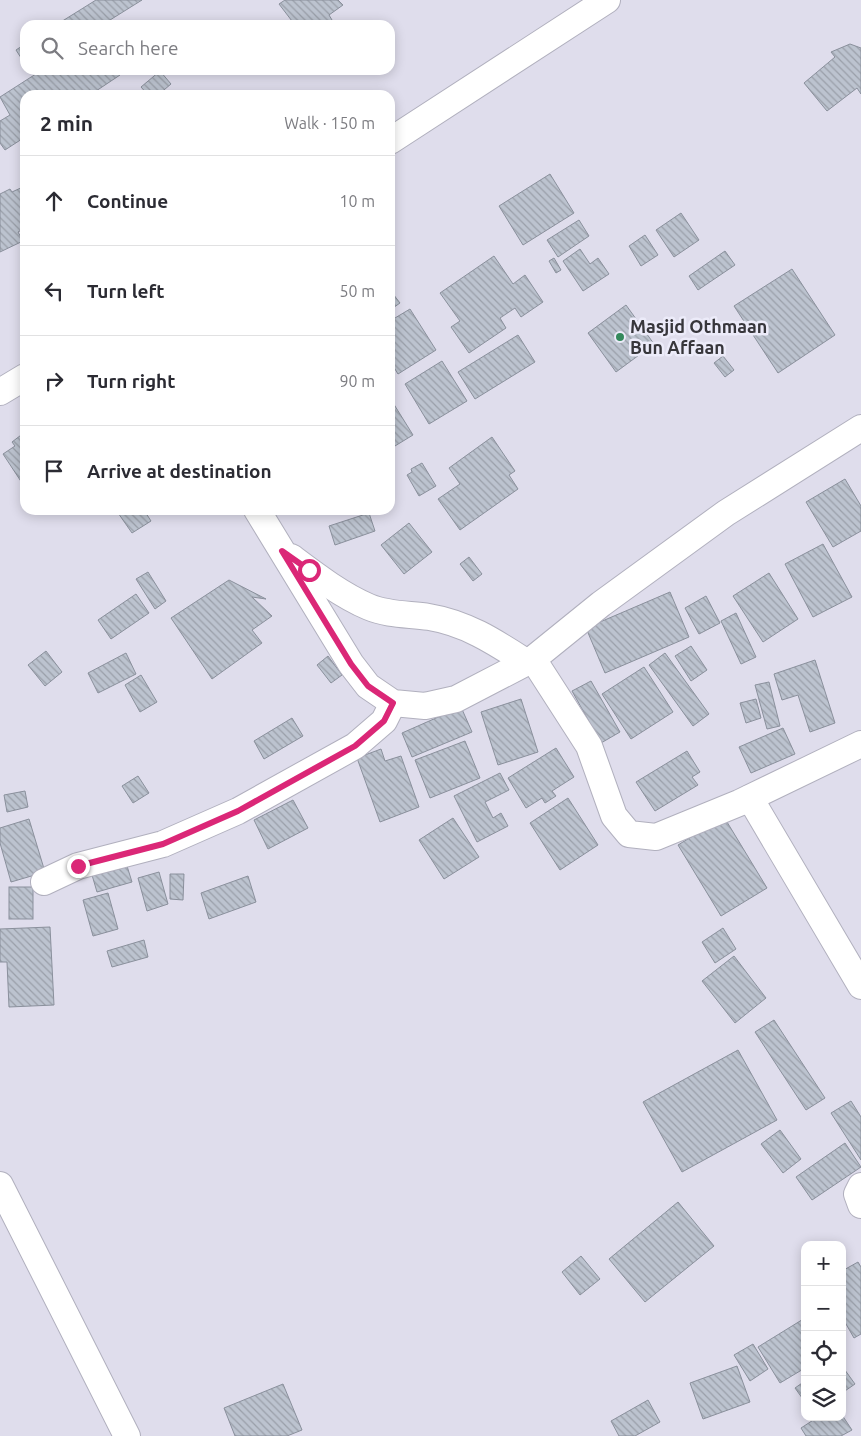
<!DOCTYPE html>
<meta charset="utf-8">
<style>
:root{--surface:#fff;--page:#f7f7f7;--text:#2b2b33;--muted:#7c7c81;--line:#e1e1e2}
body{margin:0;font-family:Ubuntu,sans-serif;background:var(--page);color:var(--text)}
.controls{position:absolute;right:15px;bottom:15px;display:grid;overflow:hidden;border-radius:10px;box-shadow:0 2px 12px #0003}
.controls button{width:45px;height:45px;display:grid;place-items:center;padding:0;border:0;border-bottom:1px solid var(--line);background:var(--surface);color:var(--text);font:25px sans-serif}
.stop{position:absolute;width:15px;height:15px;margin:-11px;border:4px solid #db2777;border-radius:50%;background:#fff}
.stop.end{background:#db2777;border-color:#fff;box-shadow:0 1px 5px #0008}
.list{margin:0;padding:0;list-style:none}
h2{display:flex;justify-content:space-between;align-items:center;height:65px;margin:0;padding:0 20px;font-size:21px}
h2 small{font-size:16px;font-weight:400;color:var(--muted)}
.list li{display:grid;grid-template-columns:32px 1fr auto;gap:15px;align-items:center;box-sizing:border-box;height:90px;padding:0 20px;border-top:1px solid var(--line)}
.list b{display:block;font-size:19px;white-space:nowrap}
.list em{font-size:16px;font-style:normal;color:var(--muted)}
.icon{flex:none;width:28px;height:28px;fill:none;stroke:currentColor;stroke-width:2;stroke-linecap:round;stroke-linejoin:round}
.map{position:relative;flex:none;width:861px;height:1436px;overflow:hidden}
.search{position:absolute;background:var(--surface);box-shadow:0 2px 12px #0003;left:20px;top:20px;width:375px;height:55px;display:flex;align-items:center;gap:12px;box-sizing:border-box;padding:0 18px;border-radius:15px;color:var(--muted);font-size:19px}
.panel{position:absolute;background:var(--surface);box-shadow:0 2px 12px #0003;left:20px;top:90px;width:375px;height:425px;border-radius:15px}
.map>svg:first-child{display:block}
</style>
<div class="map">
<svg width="861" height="1436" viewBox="0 0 861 1436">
<defs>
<pattern id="building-back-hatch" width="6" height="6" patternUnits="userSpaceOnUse" patternTransform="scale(1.25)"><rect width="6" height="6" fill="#bcc3cf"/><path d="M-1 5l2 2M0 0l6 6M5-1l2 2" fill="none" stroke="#9a9fa9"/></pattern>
</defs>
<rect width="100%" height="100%" fill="#dfddec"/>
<g fill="url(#building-back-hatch)" stroke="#8a909c">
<polygon points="96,0 142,0 102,25 56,25"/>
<polygon points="285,0 338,0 343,5 329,15 335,25 295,25 279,4"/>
<polygon points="25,44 25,64 16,50"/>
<polygon points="850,44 861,48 861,94 857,88 827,111 804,83 835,57 831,52"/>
<polygon points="42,70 117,70 120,75 90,95 25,95 25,137 5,150 0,143 0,121 10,115 0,97"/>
<polygon points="160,71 171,84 158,95 148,95 141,87"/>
<polygon points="550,174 574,213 523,245 499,206"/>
<polygon points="25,186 25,228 18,232 23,241 0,252 0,194 10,189 12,192"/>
<polygon points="681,213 699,240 674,257 656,230"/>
<polygon points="579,220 589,236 558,257 547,240"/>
<polygon points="645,235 658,255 641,266 629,246"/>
<polygon points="580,249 590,264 598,258 609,274 583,291 563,261"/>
<polygon points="725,251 735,265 698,290 689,276"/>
<polygon points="494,256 513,284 525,275 543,302 521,317 515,308 500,318 506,328 469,353 451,327 460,321 440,293"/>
<polygon points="554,258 561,270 556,273 549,261"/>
<polygon points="792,269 835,335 778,373 734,306"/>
<polygon points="390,290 400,303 390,310"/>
<polygon points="626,305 654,344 616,372 588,333"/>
<polygon points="410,309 436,350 398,374 390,361 390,321"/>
<polygon points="518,335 535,362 475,399 458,372"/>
<polygon points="723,356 734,370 725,377 714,363"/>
<polygon points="442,361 467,401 429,424 405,384"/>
<polygon points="390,398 413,435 390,449"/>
<polygon points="25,432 25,485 24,486 3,454 15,446 12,442"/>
<polygon points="492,437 515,471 509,475 518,489 460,530 438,499 460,484 449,468"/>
<polygon points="422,463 436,486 419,496 407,475 412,472 411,469"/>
<polygon points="845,479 861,506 861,531 833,547 806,502"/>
<polygon points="116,510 144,510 151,521 132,533"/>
<polygon points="369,513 375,531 335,545 329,526"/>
<polygon points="409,523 432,552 404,574 381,545"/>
<polygon points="823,544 852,597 813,617 785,564"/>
<polygon points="469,557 482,574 473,581 460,564"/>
<polygon points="148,572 166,601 155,609 136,579"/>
<polygon points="769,573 798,619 763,642 733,596"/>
<polygon points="229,580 266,599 252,597 272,616 252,630 262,643 212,679 171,618"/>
<polygon points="670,592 689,637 605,673 586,628"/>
<polygon points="136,594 149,613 111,639 98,620"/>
<polygon points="706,596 720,623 699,634 685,608"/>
<polygon points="736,613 756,657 741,664 721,621"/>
<polygon points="691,646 707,670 691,681 675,656"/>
<polygon points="46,651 62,672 45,686 28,665"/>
<polygon points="126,653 136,674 98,693 88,673"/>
<polygon points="665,653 709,714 693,726 649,665"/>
<polygon points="328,656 342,675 331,683 317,665"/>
<polygon points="815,660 835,723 810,732 798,695 782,700 774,674"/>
<polygon points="644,667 673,712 631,739 602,694"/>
<polygon points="141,675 157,702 140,712 125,685"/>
<polygon points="591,681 620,732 601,743 572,691"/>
<polygon points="769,682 780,726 767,729 755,685"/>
<polygon points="521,699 538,752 498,765 481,712"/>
<polygon points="756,699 761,718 746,723 740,703"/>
<polygon points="461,707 472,732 412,757 402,733"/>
<polygon points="292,718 303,736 264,759 254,741"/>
<polygon points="783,728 795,754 751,773 739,747"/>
<polygon points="465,741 480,778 430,798 415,760"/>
<polygon points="556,748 574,777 552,791 556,796 545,803 542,798 526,808 508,778"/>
<polygon points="381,749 385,761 401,756 419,807 380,822 357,758"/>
<polygon points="687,751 700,772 692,777 698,785 655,811 636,782"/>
<polygon points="500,773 509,790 485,802 493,818 501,813 508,826 477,842 454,796"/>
<polygon points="138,776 149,793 133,803 122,786"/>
<polygon points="25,791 28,807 7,812 4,795"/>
<polygon points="568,798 598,845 560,870 530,823"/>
<polygon points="293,800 308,828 268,849 254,820"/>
<polygon points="724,817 767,888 721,916 678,845"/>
<polygon points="453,818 479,857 444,879 419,840"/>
<polygon points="29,819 45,872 11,882 0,843 0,828"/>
<polygon points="127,866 132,882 97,892 92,875"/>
<polygon points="159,872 168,904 147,911 138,878"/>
<polygon points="170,874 184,874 183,900 170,899"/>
<polygon points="248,876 256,902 209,919 201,893"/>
<rect x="9" y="887" width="24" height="32"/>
<polygon points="108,893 118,929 93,936 83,900"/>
<polygon points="50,927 54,1005 9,1007 7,962 0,962 0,929"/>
<polygon points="723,928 736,949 715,963 702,942"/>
<polygon points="144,940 148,957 112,967 107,951"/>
<polygon points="734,956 766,998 735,1023 702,981"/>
<polygon points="774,1020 825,1098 806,1110 755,1032"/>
<polygon points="738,1050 777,1120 682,1172 643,1102"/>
<polygon points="851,1101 861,1117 861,1160 831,1113"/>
<polygon points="780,1130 801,1159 783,1173 761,1144"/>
<polygon points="845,1143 861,1167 812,1200 796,1177"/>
<polygon points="678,1202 714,1246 645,1302 609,1259"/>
<polygon points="581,1256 600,1279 580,1295 562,1272"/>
<polygon points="858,1262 861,1267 861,1334 854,1338 842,1317 842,1271"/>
<polygon points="805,1318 805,1368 780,1383 758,1347"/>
<polygon points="753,1344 768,1369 750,1381 734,1355"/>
<polygon points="737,1366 750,1402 703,1419 690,1383"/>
<polygon points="842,1366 855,1384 842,1393"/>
<polygon points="805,1381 805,1402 795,1388"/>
<polygon points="283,1384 302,1430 287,1436 235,1436 224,1408"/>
<polygon points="648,1400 660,1422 635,1436 619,1436 611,1421"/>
<polygon points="842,1415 852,1430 841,1436 806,1436 801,1428 818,1417 842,1417"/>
</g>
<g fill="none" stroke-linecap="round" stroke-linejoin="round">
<g stroke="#b1b0be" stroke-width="28">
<g id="minor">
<polyline points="390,141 607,0"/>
<polyline points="0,392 25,377"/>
<polyline points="257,510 351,664 368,686 393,703 425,706 456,699 533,659 601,604 726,513 861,428"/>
<path d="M291,557C315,575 341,595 369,607C388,615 409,614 429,617C466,623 495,642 526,662"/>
<polyline points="533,659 589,746 614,816 629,834 656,837 739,803 861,744"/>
<polyline points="750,798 861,986"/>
<polyline points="44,882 78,866 163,844 238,811 355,746 384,721 393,703"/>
<polyline points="0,1185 127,1436"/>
<polyline points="861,1186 857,1194 861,1205"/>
</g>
</g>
<use href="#minor" stroke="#fff" stroke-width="26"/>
</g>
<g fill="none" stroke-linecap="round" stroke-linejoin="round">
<polyline stroke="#db2777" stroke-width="6" points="78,866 163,844 238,811 355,746 384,721 393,703 368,686 351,664 282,551 309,570"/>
</g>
<circle fill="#34895c" stroke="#ecebf9" stroke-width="2" cx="620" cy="337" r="5"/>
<g text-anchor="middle" stroke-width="5" stroke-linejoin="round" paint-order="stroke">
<g font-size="18" font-weight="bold" fill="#37363b" stroke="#ecebf9" text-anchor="start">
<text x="630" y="333">Masjid Othmaan<tspan x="630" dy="21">Bun Affaan</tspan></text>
</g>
</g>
</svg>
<div class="controls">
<button>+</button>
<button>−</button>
<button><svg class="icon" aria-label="locate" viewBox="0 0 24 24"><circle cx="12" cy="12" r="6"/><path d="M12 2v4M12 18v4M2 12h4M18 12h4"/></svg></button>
<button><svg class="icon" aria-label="layers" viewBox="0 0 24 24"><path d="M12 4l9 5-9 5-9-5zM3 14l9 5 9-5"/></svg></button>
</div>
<div class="stop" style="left:309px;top:570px"></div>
<div class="stop end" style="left:78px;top:866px"></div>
<div class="search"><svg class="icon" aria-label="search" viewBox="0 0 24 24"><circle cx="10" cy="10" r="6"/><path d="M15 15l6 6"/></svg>Search here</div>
<section class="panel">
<h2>2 min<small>Walk · 150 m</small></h2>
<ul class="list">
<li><svg class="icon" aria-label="ahead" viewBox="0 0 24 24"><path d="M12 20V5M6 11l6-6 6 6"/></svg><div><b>Continue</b></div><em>10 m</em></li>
<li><svg class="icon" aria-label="left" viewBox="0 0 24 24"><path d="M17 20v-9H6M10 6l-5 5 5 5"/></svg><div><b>Turn left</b></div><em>50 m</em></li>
<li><svg class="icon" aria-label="right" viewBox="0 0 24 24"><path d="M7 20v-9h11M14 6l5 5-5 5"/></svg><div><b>Turn right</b></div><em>90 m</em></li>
<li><svg class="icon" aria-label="arrive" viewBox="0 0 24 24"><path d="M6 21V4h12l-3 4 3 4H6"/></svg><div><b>Arrive at destination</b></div></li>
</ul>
</section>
</div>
